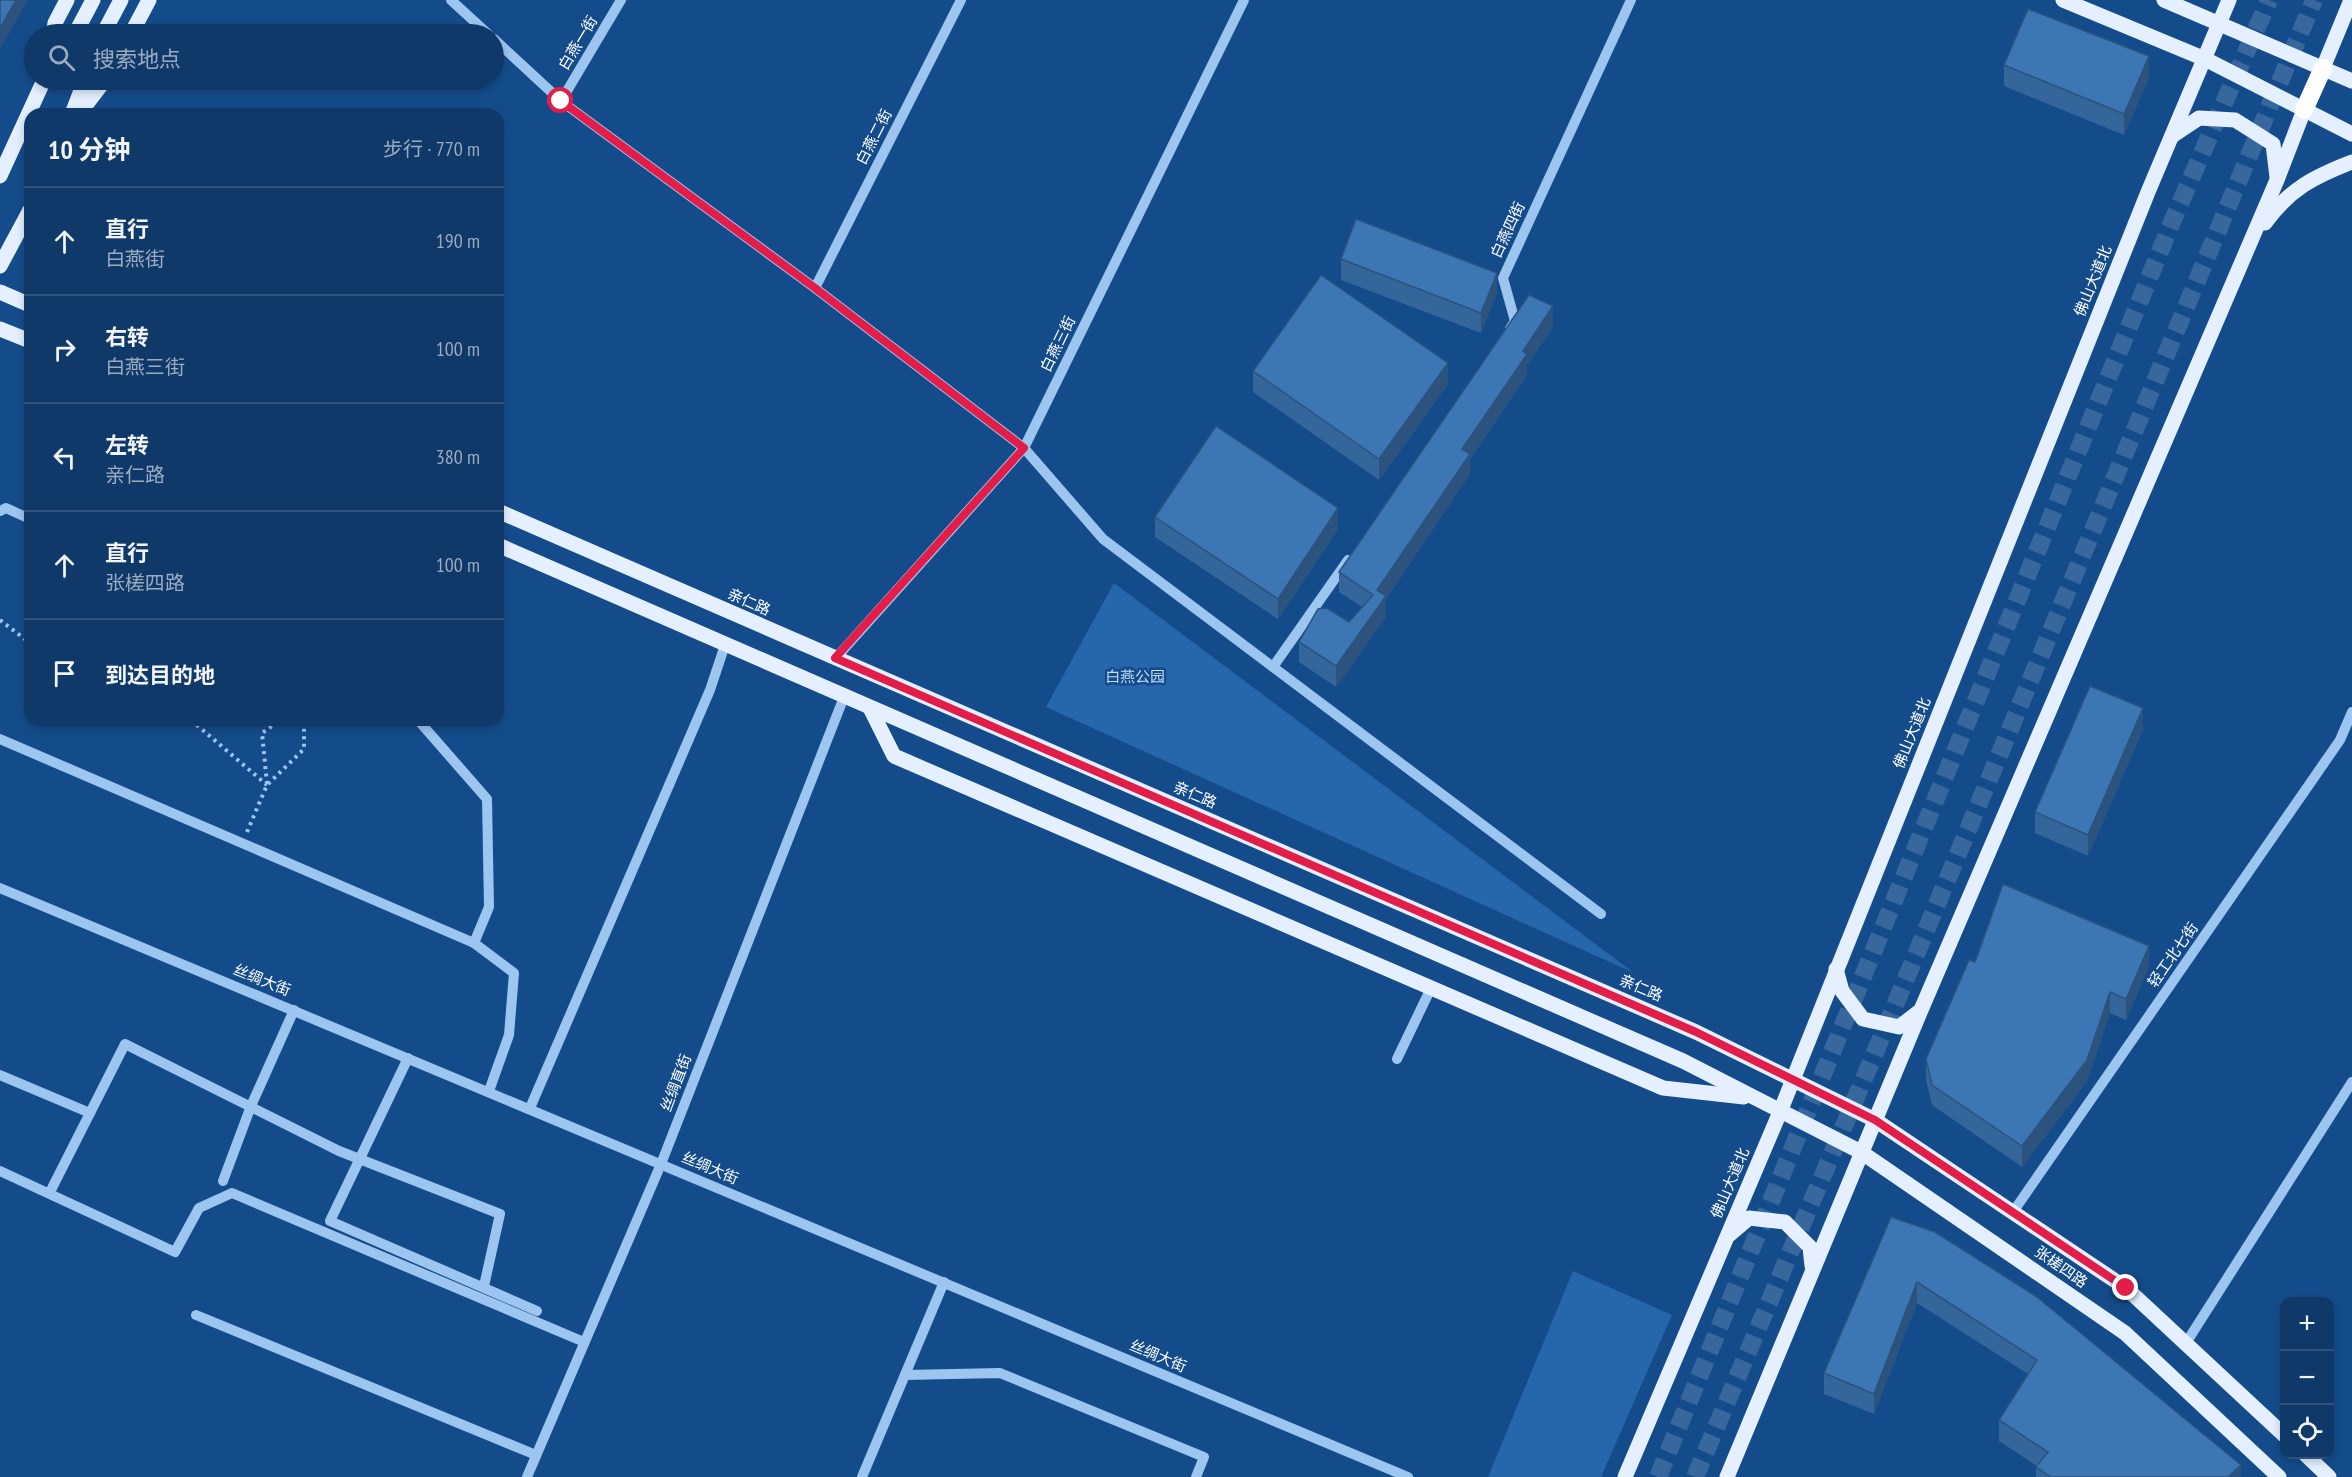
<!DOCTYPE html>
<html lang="zh">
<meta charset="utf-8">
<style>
:root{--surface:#0f3968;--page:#18406e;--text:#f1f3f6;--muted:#9bacc0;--line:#2f537c}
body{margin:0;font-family:"PT Sans Narrow","Noto Sans SC",sans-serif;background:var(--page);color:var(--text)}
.controls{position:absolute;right:18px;bottom:18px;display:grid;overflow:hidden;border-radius:12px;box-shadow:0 3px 9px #0003}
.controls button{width:54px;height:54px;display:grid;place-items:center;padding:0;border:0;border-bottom:2px solid var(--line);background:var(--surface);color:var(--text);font:30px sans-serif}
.stop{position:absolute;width:18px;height:18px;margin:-14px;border:4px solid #e11d48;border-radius:50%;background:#fff}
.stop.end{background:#e11d48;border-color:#fff;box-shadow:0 2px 6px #0008}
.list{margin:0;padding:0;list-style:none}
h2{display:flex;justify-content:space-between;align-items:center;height:78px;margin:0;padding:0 24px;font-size:26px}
h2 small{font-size:20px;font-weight:400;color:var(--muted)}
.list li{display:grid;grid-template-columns:39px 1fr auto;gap:18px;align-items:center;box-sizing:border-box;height:108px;padding:0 24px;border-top:2px solid var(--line)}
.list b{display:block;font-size:22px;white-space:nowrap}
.list p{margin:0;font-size:20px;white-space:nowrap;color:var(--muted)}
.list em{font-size:20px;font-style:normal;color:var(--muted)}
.icon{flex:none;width:33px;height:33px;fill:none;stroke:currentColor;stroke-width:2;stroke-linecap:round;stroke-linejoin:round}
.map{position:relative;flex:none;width:2352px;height:1477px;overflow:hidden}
.search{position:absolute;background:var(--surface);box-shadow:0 3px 9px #0003;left:24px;top:24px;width:480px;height:66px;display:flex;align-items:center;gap:15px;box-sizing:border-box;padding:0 21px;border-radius:33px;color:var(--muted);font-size:22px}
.panel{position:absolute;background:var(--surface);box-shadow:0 3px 9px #0003;left:24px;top:108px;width:480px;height:618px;border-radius:18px}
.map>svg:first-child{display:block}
</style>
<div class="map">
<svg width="2352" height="1477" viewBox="0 0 2352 1477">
<rect width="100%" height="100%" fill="#144c8b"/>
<g fill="#2666aa">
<polygon points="1114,583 1634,973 1046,707"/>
<polygon points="1573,1271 1672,1315 1601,1477 1488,1477"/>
</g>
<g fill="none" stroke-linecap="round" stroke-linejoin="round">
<g stroke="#37679c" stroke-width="18" stroke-dasharray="18 9" stroke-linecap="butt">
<polyline points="1658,1477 2172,222 2269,0"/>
<polyline points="1695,1477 1882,1036 2314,0"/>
</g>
<g stroke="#9cc5f0" stroke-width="4" stroke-dasharray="3 4.5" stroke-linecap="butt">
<polyline points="0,620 30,643"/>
<polyline points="191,720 267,785"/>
<polyline points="267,784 262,733 281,720"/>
<polyline points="247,832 267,785 304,749 304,720"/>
</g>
<g stroke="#9cc5f0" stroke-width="10">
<polyline points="451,0 488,34"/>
<polyline points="494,39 561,101 815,288 1024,448 1103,539 1601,914"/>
<polyline points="561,101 621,0"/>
<polyline points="815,288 961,0"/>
<polyline points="1510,329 1515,321 1503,278 1631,0"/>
<polyline points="0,511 6,508 30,519"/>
<polyline points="835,659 1024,448 1244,0"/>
<polyline points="1273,667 1348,560"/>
<polyline points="418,720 487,799 489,907 474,943 514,973 509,1035 489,1091"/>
<polyline points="0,739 474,943"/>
<polyline points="0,888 1408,1477"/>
<polyline points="408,1058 330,1221 537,1311"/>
<polyline points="1397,1059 1431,988"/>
<polyline points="0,1075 90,1113"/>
<polyline points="530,1108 710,690 725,645"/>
<polyline points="0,1171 175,1252 199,1208 232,1193 584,1342"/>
<polyline points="223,1181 251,1106 294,1010"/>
<polyline points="50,1192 125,1044 339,1151 500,1214 484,1286"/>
<polyline points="2013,1212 2340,740 2352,712"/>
<polyline points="196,1315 536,1455"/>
<polyline points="2186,1343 2352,1082"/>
<polyline points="905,1375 1000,1373 1204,1457 1196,1477"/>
<polyline points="527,1477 661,1164 844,697"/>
<polyline points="862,1477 944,1282"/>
</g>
<g stroke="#e4f0ff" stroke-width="15">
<polyline points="2063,0 2205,59 2352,134"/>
<polyline points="2164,0 2352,81"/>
<polyline points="53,34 55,23 67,0"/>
<polyline points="75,34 93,0"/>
<polyline points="103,34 121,0"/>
<polyline points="131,34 149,0"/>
<polyline points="2323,68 2351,0"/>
<polyline points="72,114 85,80"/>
<polyline points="79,114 105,80"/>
<polyline points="2172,136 2199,118 2235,120 2273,144 2277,177"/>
<polyline points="0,176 44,80"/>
<path d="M2265,223C2290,189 2313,177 2352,162"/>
<polyline points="0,266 30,210"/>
<polyline points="0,292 30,305"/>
<polyline points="0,329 30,341"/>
<polyline points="498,511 1696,1032 1875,1120 2126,1288 2284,1435"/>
<polyline points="498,545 1683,1061 1861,1152 2125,1333 2279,1477"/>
<polyline points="870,708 894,756 1663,1088 1744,1097"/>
<polyline points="1836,969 1842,991 1863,1019 1899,1027 1920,1011"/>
<polyline points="1729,1235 1749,1218 1785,1222 1810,1247 1812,1266"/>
<polyline points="2305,1454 2329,1477"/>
<polyline points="1625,1477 1780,1112 2148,192 2229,0"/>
<polyline points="1727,1477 1921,1010 2277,180 2304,110"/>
</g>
<polyline stroke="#fff" stroke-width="18" points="2304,110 2323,68"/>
</g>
<g fill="#34659b">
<polygon points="2004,65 2149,77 2124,135 2004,86"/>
<polygon points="1341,259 1497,293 1481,333 1341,280"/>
<polygon points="1553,327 1527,365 1527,375 1470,459 1470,474 1386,599 1386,617 1336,687 1299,662 1299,642 1349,622 1362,607 1339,592 1339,572"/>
<polygon points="1253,371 1448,384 1379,480 1253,392"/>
<polygon points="1155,517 1338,529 1278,619 1155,537"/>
<polygon points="2143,729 2088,856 2035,833 2035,812"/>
<polygon points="1975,962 2149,967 2126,1020 2110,1013 2087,1081 2022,1167 1932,1105 1926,1080 1926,1059"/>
<polygon points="1891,1217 2241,1477 2036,1477 2036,1467 2037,1466 1999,1441 1999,1420 2028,1374 1917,1303 1874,1414 1824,1394 1824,1373"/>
</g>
<g fill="#2b537e">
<polygon points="16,0 28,0 0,49 0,28"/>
<polygon points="2149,56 2149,77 2124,135 2124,114"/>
<polygon points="1497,273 1497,293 1481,333 1481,313"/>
<polygon points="1553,306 1553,327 1527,365 1527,375 1470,459 1470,474 1386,599 1386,617 1336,687 1336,666 1377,590 1523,351"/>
<polygon points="1448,363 1448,384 1379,480 1379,459"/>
<polygon points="1338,508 1338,529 1278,619 1278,599"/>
<polygon points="2143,708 2143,729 2088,856 2088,835"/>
<polygon points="2149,946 2149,967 2126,1020 2126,999"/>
<polygon points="2110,992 2110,1013 2087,1081 2022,1167 2022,1146"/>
<polygon points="1917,1282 1917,1303 1874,1414 1874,1394"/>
<polygon points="2241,1465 2241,1477 2228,1477"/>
</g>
<g fill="#3d76b4" stroke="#2b537e" stroke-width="1.5">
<polygon points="0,0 16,0 0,28"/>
<polygon points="2028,9 2149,56 2124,114 2004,65"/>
<polygon points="1356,219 1497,273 1481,313 1341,259"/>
<polygon points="1321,275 1448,363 1379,459 1253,371"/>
<polygon points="1529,295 1553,306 1523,351 1527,354 1462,449 1470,454 1377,590 1386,596 1336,666 1299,642 1318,609 1327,608 1349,622 1373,595 1339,572"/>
<polygon points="1216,426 1338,508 1278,599 1155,517"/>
<polygon points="2090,686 2143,708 2088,835 2035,812"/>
<polygon points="2003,884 2149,946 2126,999 2110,992 2087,1060 2022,1146 1932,1085 1926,1059 1969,960 1975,962"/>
<polygon points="1891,1217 1935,1232 2037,1297 2241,1465 2228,1477 2051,1477 2036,1467 2048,1452 1999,1420 2037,1360 1917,1282 1874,1394 1824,1373"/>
</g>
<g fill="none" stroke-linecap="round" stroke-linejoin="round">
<polyline stroke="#e11d48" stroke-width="8" points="561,101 815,288 1024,448 835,658 1696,1032 1875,1120 2126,1288"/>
</g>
<g text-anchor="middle" stroke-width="5" stroke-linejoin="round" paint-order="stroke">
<g font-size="15" fill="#fff" stroke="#144c8b">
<text transform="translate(578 43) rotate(-59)" y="5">白燕一街</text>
<text transform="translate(874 137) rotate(-63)" y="5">白燕二街</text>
<text transform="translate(1508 230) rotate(-65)" y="5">白燕四街</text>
<text transform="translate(2093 281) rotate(-68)" y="5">佛山大道北</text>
<text transform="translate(1058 344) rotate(-64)" y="5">白燕三街</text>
<text transform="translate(749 602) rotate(24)" y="5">亲仁路</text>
<text transform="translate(1912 733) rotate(-68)" y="5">佛山大道北</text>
<text transform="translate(1195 795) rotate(23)" y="5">亲仁路</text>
<text transform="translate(2173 955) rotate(-55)" y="5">轻工北七街</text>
<text transform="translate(262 980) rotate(22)" y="5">丝绸大街</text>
<text transform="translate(1641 988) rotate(23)" y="5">亲仁路</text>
<text transform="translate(676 1083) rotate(-69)" y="5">丝绸直街</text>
<text transform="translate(710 1168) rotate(23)" y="5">丝绸大街</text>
<text transform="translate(1730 1183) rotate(-67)" y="5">佛山大道北</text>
<text transform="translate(2061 1267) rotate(35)" y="5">张槎四路</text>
<text transform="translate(1158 1356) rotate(23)" y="5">丝绸大街</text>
</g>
<g font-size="15" fill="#c2defb" stroke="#144c8b">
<text x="1135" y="682">白燕公园</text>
</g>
</g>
</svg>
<div class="controls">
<button>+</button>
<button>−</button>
<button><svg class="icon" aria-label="locate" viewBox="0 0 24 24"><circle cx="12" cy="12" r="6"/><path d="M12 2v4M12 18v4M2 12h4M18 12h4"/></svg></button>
</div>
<div class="stop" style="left:561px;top:101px"></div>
<div class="stop end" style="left:2126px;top:1288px"></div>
<div class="search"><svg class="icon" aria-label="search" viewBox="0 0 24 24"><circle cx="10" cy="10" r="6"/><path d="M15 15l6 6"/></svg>搜索地点</div>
<section class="panel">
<h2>10 分钟<small>步行 · 770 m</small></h2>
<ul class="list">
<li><svg class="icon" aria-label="ahead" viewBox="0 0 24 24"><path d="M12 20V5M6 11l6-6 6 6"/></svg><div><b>直行</b><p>白燕街</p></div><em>190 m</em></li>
<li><svg class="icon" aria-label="right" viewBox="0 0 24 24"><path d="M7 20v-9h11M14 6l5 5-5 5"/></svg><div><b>右转</b><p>白燕三街</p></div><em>100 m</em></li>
<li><svg class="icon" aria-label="left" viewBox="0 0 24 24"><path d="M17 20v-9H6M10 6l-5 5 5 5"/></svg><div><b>左转</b><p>亲仁路</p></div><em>380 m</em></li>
<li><svg class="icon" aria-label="ahead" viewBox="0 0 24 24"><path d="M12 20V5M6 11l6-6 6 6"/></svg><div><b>直行</b><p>张槎四路</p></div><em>100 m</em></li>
<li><svg class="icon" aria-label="arrive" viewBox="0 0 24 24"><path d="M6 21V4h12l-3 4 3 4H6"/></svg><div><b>到达目的地</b></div></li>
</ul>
</section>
</div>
